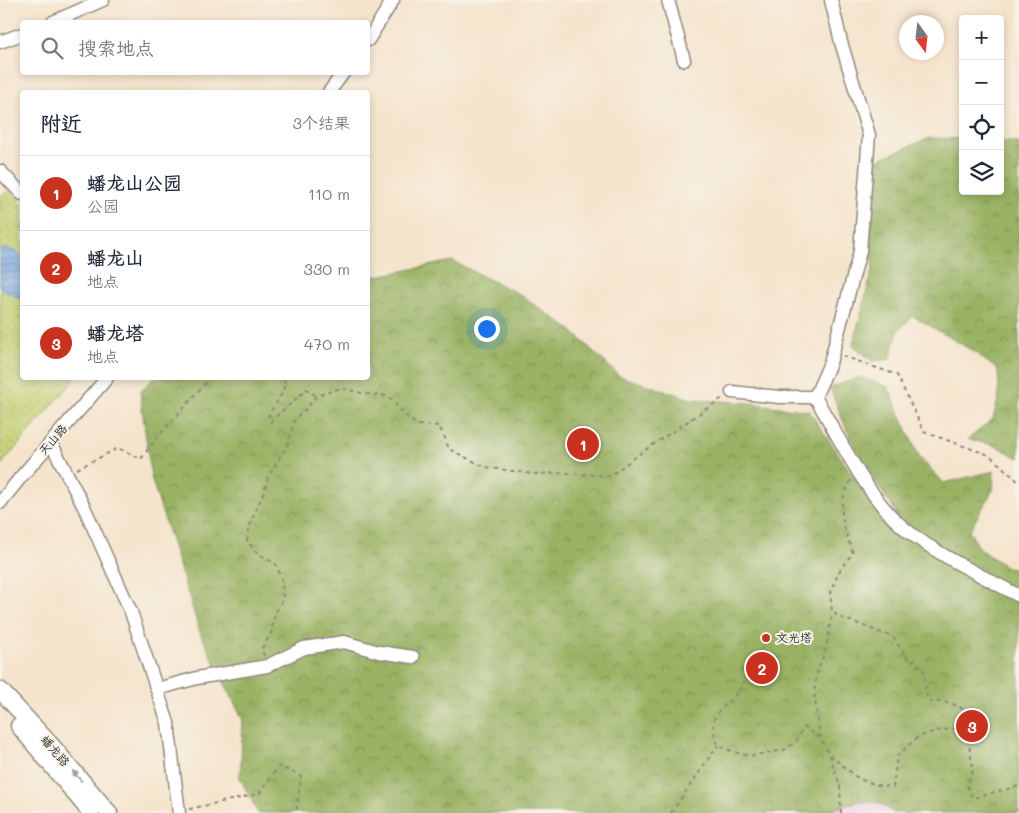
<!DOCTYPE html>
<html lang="zh">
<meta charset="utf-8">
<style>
:root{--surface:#fff;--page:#f2f2f3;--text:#1f2937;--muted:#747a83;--line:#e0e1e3;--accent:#c8321e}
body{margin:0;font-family:Mali,"LXGW WenKai TC",sans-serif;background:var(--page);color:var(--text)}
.controls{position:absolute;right:15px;top:15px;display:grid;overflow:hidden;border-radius:5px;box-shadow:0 2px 8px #0003}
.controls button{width:45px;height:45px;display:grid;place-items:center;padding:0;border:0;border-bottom:1px solid var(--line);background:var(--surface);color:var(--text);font:25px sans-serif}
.compass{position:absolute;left:899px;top:15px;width:45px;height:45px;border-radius:50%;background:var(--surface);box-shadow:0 2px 8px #0003;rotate:165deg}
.you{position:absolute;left:486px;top:328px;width:18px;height:18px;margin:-12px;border:4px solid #fff;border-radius:50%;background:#1a73e8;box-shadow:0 0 0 8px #1a73e833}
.badge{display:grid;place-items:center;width:32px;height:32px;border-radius:50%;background:var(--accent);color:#fff;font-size:16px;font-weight:700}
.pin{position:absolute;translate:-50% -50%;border:2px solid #fff;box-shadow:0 1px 5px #0006}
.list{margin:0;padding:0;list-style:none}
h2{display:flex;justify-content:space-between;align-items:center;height:65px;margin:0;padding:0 20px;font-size:21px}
h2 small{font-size:16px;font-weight:400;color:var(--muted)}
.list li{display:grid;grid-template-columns:32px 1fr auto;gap:15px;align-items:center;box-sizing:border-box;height:75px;padding:0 20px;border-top:1px solid var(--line)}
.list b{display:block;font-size:19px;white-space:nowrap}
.list p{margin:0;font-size:16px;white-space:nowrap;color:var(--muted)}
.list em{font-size:16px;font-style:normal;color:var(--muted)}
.icon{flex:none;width:28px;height:28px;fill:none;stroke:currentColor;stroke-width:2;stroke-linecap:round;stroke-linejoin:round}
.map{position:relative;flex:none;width:1019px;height:813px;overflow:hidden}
.search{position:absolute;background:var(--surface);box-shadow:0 2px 8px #0003;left:20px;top:20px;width:350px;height:55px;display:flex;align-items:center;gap:12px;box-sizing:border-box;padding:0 18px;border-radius:5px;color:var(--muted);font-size:19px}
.panel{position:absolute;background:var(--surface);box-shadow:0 2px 8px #0003;left:20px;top:90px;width:350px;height:290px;border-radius:5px}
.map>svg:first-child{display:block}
</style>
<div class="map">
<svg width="1019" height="813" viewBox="0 0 1019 813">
<defs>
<pattern id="green-dots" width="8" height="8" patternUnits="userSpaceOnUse" patternTransform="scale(1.25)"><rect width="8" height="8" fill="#c2cf71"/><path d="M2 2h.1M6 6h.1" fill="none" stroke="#a7b262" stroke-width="1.8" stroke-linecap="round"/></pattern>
<pattern id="forest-crowns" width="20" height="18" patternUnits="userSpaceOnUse" patternTransform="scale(1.25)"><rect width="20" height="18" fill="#99b263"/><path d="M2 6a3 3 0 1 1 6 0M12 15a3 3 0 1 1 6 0" fill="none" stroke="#7d9152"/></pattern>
<pattern id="water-rules" width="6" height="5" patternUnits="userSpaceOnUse" patternTransform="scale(1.25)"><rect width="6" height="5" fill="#72a4dd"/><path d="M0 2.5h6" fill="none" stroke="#5e86b3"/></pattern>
</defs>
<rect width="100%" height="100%" fill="#f7f3e8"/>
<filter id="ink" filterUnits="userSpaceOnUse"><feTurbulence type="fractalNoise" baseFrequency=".02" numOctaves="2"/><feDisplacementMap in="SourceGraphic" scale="10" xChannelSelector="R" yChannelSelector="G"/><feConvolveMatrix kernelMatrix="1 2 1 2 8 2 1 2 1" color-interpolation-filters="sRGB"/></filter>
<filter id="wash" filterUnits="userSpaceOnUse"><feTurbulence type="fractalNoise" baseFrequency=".0096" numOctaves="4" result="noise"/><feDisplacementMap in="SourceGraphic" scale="20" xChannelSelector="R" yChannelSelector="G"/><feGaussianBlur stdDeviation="1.12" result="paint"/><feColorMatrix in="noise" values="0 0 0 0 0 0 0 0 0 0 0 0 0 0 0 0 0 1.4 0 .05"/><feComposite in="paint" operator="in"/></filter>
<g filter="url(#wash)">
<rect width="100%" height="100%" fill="#f5e4cc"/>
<polygon fill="#efd0e7" points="858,801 880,803 894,813 823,813"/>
<polygon fill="url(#green-dots)" stroke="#767d4e" points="10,190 22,204 22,378 76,378 0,466 0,196"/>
<g fill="url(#forest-crowns)" stroke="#626e47">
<polygon points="929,138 963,139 963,191 1000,191 1000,141 1019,143 1019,458 996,446 968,439 993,419 999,396 998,370 973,351 913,316 898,331 890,359 872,361 853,345 873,267 869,206 875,161"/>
<polygon points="452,261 517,293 571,330 619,376 691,399 749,403 809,411 869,499 898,515 864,464 846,428 830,388 860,377 888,387 919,457 944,483 994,471 993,490 969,531 981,550 1005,566 1019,570 1019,813 894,813 880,803 858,801 823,813 258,813 240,778 243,720 201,635 151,477 140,392 154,378 368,378 368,278"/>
</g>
<path fill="url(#water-rules)" stroke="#4e6884" d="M0,249C8,249 18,249 22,257V300L0,288Z"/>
</g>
<g filter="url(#ink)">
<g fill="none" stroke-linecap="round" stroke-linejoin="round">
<g stroke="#90887c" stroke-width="15">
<g id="minor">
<polyline points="668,0 684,60"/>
<polyline points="53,22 103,0"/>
<polyline points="368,40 393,0"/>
<polyline points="0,42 22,34"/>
<polyline points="329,92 344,72"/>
<polyline points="0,171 22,194"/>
<polyline points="732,392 779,397 815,397 830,363 860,251 869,135 841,42 831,0"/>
<path d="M815,397C839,437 862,487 895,520C926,550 981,575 1019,596"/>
<polyline points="51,443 85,509 131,612 168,723 179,813"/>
<polyline points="0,503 20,478 107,378"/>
<polyline points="157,689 197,678 267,666 304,648 344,642 379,652 413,657"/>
</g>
</g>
<g stroke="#90887c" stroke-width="19">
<g id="major">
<polyline points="0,690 51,745 109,813"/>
<polyline points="19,726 91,813"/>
</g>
</g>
<g stroke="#90887c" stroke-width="2" stroke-dasharray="4 4" stroke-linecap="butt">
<polyline points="843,356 897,375 924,432 989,455 1019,482"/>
<path d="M284,378C287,390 276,403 269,414L270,422L307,389L316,396"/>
<polyline points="77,469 118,448 141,459 151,445 210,378"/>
<path d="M759,651C752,664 746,682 737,693C719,714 706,712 718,745L734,752L751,756L784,750L796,742L804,727L820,738L830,755L859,779L877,785L893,787L897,756L918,737L935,731L957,728L970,716C958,702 946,702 930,702L926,694L924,672L915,660L910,662L893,637L842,618L832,612L830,592L841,568L853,553C843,526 835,506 851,480"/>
<polyline points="264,656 262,648 271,634 275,613 283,599 282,580 276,564 257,553 247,541 249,527 265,489 268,477 288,444 295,418 306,409 316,396 341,388 366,394 388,396 410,420 418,425 439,426 445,438 449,449 485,467 533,474 565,473 610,476 642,452 724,397"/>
<polyline points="957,728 968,738 973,770 967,786 973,798 1019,786"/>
<polyline points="820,738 814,692 818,670 826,649 832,613"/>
<polyline points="830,755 840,786 841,813"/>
<polyline points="189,809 259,794 279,766 301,776 296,813"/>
<polyline points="671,813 718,745"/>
</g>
<use href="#minor" stroke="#fff" stroke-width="12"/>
<use href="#major" stroke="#fff" stroke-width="16"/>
</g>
<defs><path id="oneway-solid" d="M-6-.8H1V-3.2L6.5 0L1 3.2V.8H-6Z" transform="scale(1.25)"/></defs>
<use fill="#a0a0a0" href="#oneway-solid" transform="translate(77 776) rotate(-131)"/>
</g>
<circle fill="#c8321e" stroke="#f7f3e8" stroke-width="2" cx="766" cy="638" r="5"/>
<g text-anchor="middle" stroke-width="4" stroke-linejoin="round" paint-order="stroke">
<g font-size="12" fill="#2b2b2b" stroke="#f7f3e8">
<text transform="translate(53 440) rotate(-49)" y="4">天山路</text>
<text transform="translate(55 751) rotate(49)" y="4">蟠龙路</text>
</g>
<g font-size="12" fill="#2b2b2b" stroke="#f7f3e8" text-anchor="start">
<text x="776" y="642">文光塔</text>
</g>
</g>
</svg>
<div class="controls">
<button>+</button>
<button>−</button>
<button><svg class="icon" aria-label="locate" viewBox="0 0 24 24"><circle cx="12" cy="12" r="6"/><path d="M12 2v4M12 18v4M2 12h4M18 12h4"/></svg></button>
<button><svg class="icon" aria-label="layers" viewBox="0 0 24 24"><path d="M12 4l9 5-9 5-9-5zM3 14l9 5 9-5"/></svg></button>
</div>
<svg class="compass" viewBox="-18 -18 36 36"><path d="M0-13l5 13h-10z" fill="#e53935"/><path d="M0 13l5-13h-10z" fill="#747a83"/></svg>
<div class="you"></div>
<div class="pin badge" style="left:583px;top:444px">1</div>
<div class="pin badge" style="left:762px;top:668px">2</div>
<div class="pin badge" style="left:972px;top:726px">3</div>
<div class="search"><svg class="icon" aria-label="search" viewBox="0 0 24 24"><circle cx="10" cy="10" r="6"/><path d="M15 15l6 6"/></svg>搜索地点</div>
<section class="panel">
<h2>附近<small>3个结果</small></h2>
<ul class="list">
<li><span class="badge">1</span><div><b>蟠龙山公园</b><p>公园</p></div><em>110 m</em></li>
<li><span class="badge">2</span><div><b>蟠龙山</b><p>地点</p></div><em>330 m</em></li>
<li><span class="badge">3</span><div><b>蟠龙塔</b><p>地点</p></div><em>470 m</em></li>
</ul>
</section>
</div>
